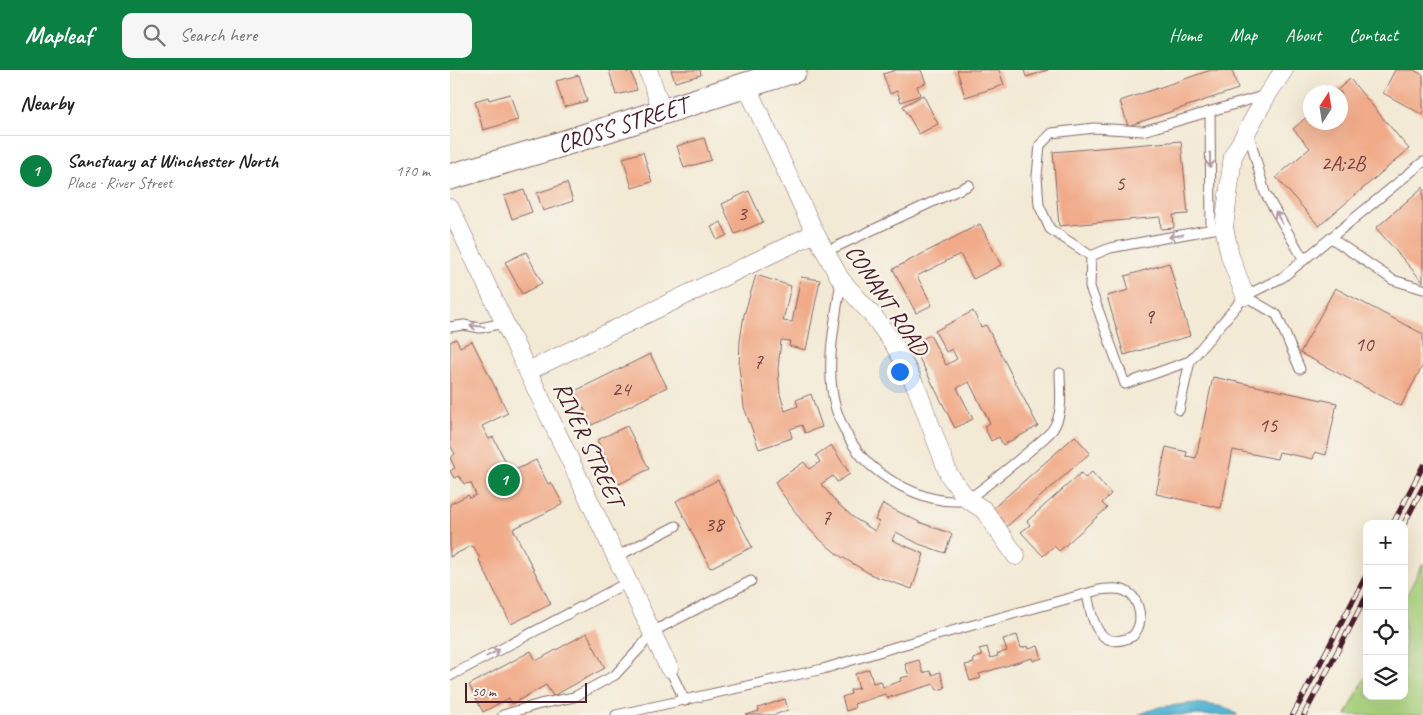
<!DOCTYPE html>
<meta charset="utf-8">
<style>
:root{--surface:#fff;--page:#f6f6f6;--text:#222;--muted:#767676;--line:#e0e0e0;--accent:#0b8043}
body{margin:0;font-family:Caveat,sans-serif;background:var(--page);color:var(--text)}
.controls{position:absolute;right:15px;bottom:15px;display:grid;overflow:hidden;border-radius:10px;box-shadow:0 5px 20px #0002}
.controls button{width:45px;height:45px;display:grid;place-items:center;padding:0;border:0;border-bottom:1px solid var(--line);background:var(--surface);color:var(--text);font:25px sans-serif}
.compass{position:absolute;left:853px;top:15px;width:45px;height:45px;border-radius:50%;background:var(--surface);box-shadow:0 5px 20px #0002;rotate:12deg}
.scale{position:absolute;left:15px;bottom:12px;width:122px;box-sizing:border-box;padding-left:5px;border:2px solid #4a1f2b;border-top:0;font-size:14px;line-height:18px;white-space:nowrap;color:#4a1f2b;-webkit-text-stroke:4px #f7f3e8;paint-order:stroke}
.you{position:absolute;left:449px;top:301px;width:18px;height:18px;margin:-12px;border:4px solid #fff;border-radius:50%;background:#1a73e8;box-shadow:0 0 0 8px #1a73e833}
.badge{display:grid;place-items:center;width:32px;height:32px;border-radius:50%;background:var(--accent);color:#fff;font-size:16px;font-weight:700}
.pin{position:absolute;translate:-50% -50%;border:2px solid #fff;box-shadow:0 1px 5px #0006}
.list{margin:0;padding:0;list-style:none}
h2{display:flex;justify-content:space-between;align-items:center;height:65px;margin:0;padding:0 20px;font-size:21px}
h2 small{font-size:16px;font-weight:400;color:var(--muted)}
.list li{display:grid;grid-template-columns:32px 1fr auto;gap:15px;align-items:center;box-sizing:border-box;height:70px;padding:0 20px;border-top:1px solid var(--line)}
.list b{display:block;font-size:19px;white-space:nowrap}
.list p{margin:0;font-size:16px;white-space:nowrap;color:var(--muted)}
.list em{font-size:16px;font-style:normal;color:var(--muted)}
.icon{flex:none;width:28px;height:28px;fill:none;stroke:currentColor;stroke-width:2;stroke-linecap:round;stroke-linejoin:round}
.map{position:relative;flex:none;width:973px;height:645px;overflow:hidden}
header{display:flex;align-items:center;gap:30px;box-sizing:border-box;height:70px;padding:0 25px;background:var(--accent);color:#fff}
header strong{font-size:24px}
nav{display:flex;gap:28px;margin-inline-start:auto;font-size:18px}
.search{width:350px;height:45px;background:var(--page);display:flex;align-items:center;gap:12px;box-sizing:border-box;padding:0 18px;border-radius:10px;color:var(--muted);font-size:19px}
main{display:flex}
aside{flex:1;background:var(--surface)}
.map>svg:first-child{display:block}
</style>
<header>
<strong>Mapleaf</strong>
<div class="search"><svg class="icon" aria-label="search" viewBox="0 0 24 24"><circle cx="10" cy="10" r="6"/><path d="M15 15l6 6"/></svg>Search here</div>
<nav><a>Home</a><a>Map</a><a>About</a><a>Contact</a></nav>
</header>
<main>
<aside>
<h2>Nearby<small></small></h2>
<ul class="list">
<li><span class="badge">1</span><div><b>Sanctuary at Winchester North</b><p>Place · River Street</p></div><em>170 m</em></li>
</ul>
</aside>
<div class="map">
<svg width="973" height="645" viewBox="0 0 973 645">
<rect width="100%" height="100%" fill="#f7f3e8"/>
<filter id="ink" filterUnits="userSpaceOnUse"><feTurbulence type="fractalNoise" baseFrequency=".02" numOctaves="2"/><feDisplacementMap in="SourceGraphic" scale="10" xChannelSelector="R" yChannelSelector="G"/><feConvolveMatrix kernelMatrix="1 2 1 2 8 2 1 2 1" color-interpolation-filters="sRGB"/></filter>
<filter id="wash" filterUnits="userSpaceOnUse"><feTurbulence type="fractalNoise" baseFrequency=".0096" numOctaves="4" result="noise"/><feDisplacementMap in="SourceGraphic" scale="20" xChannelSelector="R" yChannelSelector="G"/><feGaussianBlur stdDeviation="1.12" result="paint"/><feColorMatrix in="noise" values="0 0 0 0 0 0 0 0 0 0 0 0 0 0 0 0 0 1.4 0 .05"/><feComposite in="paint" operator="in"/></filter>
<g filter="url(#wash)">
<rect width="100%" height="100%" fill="#f3ead5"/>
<polygon fill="#a9d27d" stroke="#7a7854" points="973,493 973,645 896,645 917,604 917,626 954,626 954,530"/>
<polygon fill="#57b6d5" stroke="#506a80" points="746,633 775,637 788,645 688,645 709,637"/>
<g id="blocks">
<g fill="#f1ab89">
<polygon points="159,0 176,0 177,3 181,1 187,20 166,25"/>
<polygon points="221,0 250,0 251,5 225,12"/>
<polygon points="446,0 471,0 476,13 467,16 470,25 451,32 447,21 440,24 433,4"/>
<polygon points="507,0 549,0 554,15 515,27"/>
<polygon points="574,0 598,0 576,7"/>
<polygon points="761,0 782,0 788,19 678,56 670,31"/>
<polygon points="945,0 964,0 973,5 973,45 933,23"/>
<polygon points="129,5 137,31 114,37 106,11"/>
<polygon points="900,9 959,79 869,156 826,107 860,78 843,59 861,43 861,52 891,52 891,22 885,22"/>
<polygon points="60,24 68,50 33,60 25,31 38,27 39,30"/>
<polygon points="473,25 488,54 469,64 453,36"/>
<polygon points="254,68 261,90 234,98 227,76"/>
<polygon points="731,71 738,144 723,145 724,158 711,159 710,147 609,156 603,82"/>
<polygon points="193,82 202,112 182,118 173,88"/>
<polygon points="117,113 123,131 93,141 87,123"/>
<polygon points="973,117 973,212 926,158"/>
<polygon points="74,120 82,142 62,149 54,126"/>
<polygon points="299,121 313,152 285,164 272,134"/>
<polygon points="271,152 277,165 267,170 261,157"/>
<polygon points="530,154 551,195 523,209 510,184 467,206 482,235 466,243 443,199"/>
<polygon points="76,182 92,213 72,224 55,192"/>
<polygon points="719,193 740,266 674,285 657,226 679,220 675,206"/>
<polygon points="306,205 341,216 333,251 342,252 351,207 370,210 356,280 339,276 340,271 331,270 328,299 330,324 335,341 348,336 346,330 361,324 372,357 355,363 352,355 340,359 342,368 309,379 294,337 289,297 290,271 294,245"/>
<polygon points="885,218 973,264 973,295 951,336 850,283"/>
<polygon points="523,241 531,257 536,255 588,356 553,375 549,367 541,371 534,356 540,353 519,312 507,318 523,349 505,358 462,274 480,265 496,295 507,289 502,279 496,282 485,261"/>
<polygon points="6,269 10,277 22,271 58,343 32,356 39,369 43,367 61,402 86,390 98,414 101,412 113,434 63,459 101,534 61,554 29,490 30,489 24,477 21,476 0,487 0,434 18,425 20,428 26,425 21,413 14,414 9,406 4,408 0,401 5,398 0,388 5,384 0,375 0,272"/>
<polygon points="200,284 217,317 142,355 125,321"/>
<polygon points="763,307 887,333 876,385 865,382 863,389 829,382 827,389 783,380 771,438 706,424 716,377 737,382 736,386 746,388"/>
<polygon points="177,356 199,399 169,414 147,370"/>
<polygon points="625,366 640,383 555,458 540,441"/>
<polygon points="381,375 400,404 387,412 383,406 371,414 387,433 404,448 425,461 429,452 425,450 433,434 469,452 502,464 495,483 469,474 446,462 442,470 474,484 462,519 422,505 387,484 367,467 352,451 328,418 325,412 354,392 359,399 370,392 366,385"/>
<polygon points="642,402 661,424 652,433 657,438 609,481 604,476 593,486 571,462 580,455 577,451 631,403 635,408"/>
<polygon points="268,410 302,477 260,498 226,431"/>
<polygon points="137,563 155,598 103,626 96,615 62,634 59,628 33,642 19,615 81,581 86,591"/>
<polygon points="567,565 571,578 578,576 579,579 588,576 592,588 583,591 582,588 529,604 531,608 520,611 515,595 524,593 523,589 532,586 529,579 537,577 540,588 548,586 547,584 557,581 553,569"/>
<polygon points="469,590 473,603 480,601 482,605 490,602 495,618 487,620 484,614 437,628 435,624 404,634 405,638 396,641 392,627 401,624 400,620 409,618 405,604 419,599 423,613 431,611 433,617 451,611 450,608 459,606 455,594"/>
<polygon points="335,629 338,640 324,645 296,645 309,641 308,638"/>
</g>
</g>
</g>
<g filter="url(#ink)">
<use href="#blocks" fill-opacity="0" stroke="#856666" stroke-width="1"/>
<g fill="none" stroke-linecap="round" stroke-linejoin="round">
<g stroke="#856666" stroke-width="11">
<g id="lane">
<polyline points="760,42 761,159"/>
<polyline points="798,61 815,123 854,190"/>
<polyline points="881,168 943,210 973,219"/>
<polyline points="375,182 519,115"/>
<polyline points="641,186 600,159 589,135 587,106 590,75 602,63 644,58 693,61 816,25"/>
<polyline points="641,186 640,217 675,314 740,291"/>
<polyline points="641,186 660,178 774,157"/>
<path d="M391,211C385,252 374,298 386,339C392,358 404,380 419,394C442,415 484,436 515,430C523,428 598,367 603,359C614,342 610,321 610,303"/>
<polyline points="795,226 827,245 850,299"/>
<polyline points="0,257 14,255 30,258 54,253"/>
<polyline points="729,340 740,291 795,226 833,207 973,92"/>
<polyline points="166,487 226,456"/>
<polyline points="219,598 235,631"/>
<polyline points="0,606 178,512"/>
<polyline points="53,645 90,634 124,627 165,605 191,577 202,562 301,511"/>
<path d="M166,645L373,599L448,576L649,520C657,519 669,517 677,522C687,527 692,544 689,555C688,559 685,563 683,566C648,583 642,550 637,524"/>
</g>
</g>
<g stroke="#856666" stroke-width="19">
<g id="street">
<polyline points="198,0 212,41"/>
<polyline points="296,15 365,163 391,210 425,248 445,276 467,319 499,405 517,429 534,440 566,486"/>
<polyline points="0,138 219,598"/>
<polyline points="795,226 780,186 774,157 783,86 817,25 834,0"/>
<polyline points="78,301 365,163"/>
</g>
</g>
<g stroke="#856666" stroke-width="27">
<g id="secondary">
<path id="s1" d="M0,107L102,77L344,0"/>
</g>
</g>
<use href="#lane" stroke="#fff" stroke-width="9"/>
<use href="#street" stroke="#fff" stroke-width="18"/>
<use href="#secondary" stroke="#fff" stroke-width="25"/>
<g stroke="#4a1f2b" stroke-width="5.5">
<g id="rail">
<polyline points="943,454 973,396"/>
<polyline points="954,454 973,417"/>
<polyline points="843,645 917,504"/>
<polyline points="854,645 917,525"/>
</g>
</g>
<use href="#rail" stroke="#f7f3e8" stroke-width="4" stroke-dasharray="11" stroke-linecap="butt"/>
</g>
<defs><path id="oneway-shaft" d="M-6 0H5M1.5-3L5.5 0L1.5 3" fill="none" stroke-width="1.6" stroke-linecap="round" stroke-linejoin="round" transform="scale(1.25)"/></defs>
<g stroke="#ae9aa0">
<use href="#oneway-shaft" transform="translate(760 90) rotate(90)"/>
<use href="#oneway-shaft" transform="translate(829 148) rotate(-120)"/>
<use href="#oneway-shaft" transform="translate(726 166) rotate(170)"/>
<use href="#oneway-shaft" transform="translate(27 256) rotate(-175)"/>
<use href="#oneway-shaft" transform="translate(43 583) rotate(-28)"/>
</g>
</g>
<g text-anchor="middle" stroke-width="5" stroke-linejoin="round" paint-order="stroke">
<g font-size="21" fill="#744242">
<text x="893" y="100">2A;2B</text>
<text x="670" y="120">5</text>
<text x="292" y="150">3</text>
<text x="699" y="253">9</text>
<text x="914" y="281">10</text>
<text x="308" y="298">7</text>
<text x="171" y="326">24</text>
<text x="818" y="362">15</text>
<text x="376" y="454">7</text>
<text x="264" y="461">38</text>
</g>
<g font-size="24" fill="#4a1f2b" stroke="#f7f3e8">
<text dy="8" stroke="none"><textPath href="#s1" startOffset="180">CROSS STREET</textPath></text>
<text transform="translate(437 230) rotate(56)" y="8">CONANT ROAD</text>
<text transform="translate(139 374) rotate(65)" y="8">RIVER STREET</text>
</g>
</g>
</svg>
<div class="controls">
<button>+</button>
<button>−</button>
<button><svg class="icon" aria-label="locate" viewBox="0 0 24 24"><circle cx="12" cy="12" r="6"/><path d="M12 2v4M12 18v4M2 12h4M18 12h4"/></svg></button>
<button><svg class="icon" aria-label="layers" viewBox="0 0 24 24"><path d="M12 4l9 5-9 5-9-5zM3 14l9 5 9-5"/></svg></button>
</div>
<svg class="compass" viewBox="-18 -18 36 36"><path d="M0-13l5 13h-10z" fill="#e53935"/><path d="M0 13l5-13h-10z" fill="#767676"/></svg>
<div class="scale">50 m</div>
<div class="you"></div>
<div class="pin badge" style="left:54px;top:410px">1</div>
</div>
</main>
